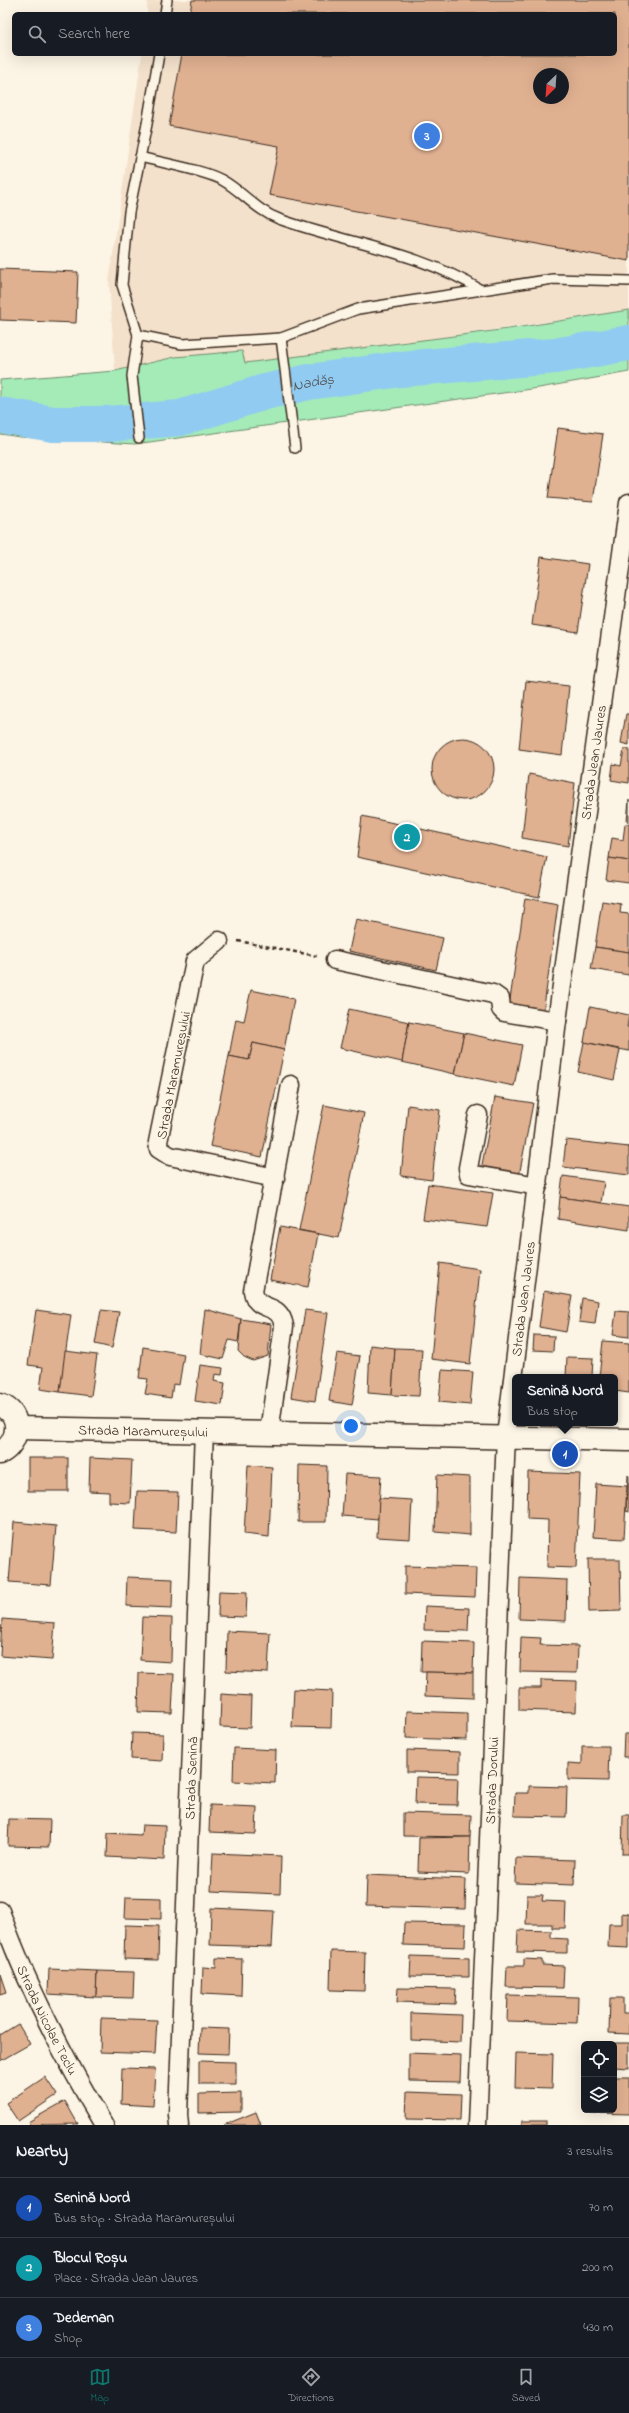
<!DOCTYPE html>
<meta charset="utf-8">
<style>
:root{--surface:#171b24;--page:#20242c;--text:#f1f3f6;--muted:#9ea1a6;--line:#363941;--accent:#0f766e}
body{margin:0;font-family:"Indie Flower",sans-serif;background:var(--page);color:var(--text)}
.controls{position:absolute;right:12px;bottom:12px;display:grid;overflow:hidden;border-radius:6px;box-shadow:0 4px 16px #0002}
.controls button{width:36px;height:36px;display:grid;place-items:center;padding:0;border:0;border-bottom:1px solid var(--line);background:var(--surface);color:var(--text);font:20px sans-serif}
.compass{position:absolute;left:533px;top:68px;width:36px;height:36px;border-radius:50%;background:var(--surface);box-shadow:0 4px 16px #0002;rotate:205deg}
.you{position:absolute;left:351px;top:1426px;width:14px;height:14px;margin:-10px;border:3px solid #fff;border-radius:50%;background:#1a73e8;box-shadow:0 0 0 6px #1a73e833}
.badge{display:grid;place-items:center;width:26px;height:26px;border-radius:50%;background:var(--accent);color:#fff;font-size:13px;font-weight:700}
.pin{position:absolute;translate:-50% -50%;border:2px solid #fff;box-shadow:0 1px 4px #0006}
.popup{position:absolute;left:512px;top:1374px;width:106px;height:52px;box-sizing:border-box;display:grid;place-content:center;border-radius:6px;background:var(--surface);filter:drop-shadow(0 1px 3px #0005);font-size:13px;white-space:nowrap;color:var(--muted)}
.popup b{font-size:15px;color:var(--text)}
.popup::after{content:'';position:absolute;left:50%;top:100%;margin-left:-8px;border:8px solid transparent;border-top-color:var(--surface)}
.list{margin:0;padding:0;list-style:none}
h2{display:flex;justify-content:space-between;align-items:center;height:52px;margin:0;padding:0 16px;font-size:17px}
h2 small{font-size:13px;font-weight:400;color:var(--muted)}
.list li{display:grid;grid-template-columns:26px 1fr auto;gap:12px;align-items:center;box-sizing:border-box;height:60px;padding:0 16px;border-top:1px solid var(--line)}
.list b{display:block;font-size:15px;white-space:nowrap}
.list p{margin:0;font-size:13px;white-space:nowrap;color:var(--muted)}
.list em{font-size:13px;font-style:normal;color:var(--muted)}
.icon{flex:none;width:22px;height:22px;fill:none;stroke:currentColor;stroke-width:2;stroke-linecap:round;stroke-linejoin:round}
.map{position:relative;flex:none;width:629px;height:2125px;overflow:hidden}
.search{position:absolute;background:var(--surface);box-shadow:0 4px 16px #0002;left:12px;right:12px;top:12px;height:44px;display:flex;align-items:center;gap:10px;box-sizing:border-box;padding:0 14px;border-radius:6px;color:var(--muted);font-size:15px}
.sheet{height:232px;background:var(--surface)}
nav{display:flex;justify-content:space-around;align-items:center;box-sizing:border-box;height:56px;border-top:1px solid var(--line);background:var(--surface);font-size:11px;color:var(--muted)}
nav a{display:grid;justify-items:center;gap:2px}
nav .on{color:var(--accent)}
.map>svg:first-child{display:block}
</style>
<div class="map">
<svg width="629" height="2125" viewBox="0 0 629 2125">
<rect width="100%" height="100%" fill="#fcf5e5"/>
<filter id="ink" filterUnits="userSpaceOnUse"><feTurbulence type="fractalNoise" baseFrequency=".025" numOctaves="2"/><feDisplacementMap in="SourceGraphic" scale="8" xChannelSelector="R" yChannelSelector="G"/><feConvolveMatrix kernelMatrix="1 2 1 2 8 2 1 2 1" color-interpolation-filters="sRGB"/></filter>
<g filter="url(#ink)">
<path fill="#f4e1cc" fill-rule="evenodd" d="M147,0H629V310L308,357L244,364L242,351L175,357L115,371L109,281L142,54H615V14H147ZM539,74H563V98H539Z"/>
<polygon fill="#a4ebb8" stroke="#708a6b" points="629,310 629,372 539,388 135,444 20,437 0,434 0,380 115,371 175,357 242,351 245,363 508,329"/>
<g fill="none" stroke-linecap="round" stroke-linejoin="round">
<path stroke="#91cbf1" stroke-width="36" id="s1" d="M0,415L53,424H108L180,418L265,392L309,382L401,369L555,356L629,343"/>
</g>
<g fill="#e0b191" stroke="#3b2a1e" fill-rule="evenodd">
<path d="M192,0H629V261L269,195L279,146L169,126L182,54H615V14H190ZM539,74H563V98H539Z"/>
<polygon points="0,269 78,272 76,323 0,320"/>
<polygon points="558,428 603,434 593,502 548,498"/>
<polygon points="541,557 588,564 578,632 532,625"/>
<polygon points="526,681 569,686 562,755 519,749"/>
<polygon points="626,714 629,714 629,745 621,743"/>
<circle cx="463" cy="769" r="31"/>
<polygon points="624,749 629,749 629,783 611,780 613,764 621,766"/>
<polygon points="529,774 575,783 568,846 522,838"/>
<polygon points="629,800 629,822 627,821"/>
<polygon points="362,816 547,857 539,897 357,857"/>
<polygon points="625,824 629,824 629,861 609,858 612,838 623,840"/>
<polygon points="609,858 629,861 629,883 606,880"/>
<polygon points="525,898 558,904 543,1014 509,1006"/>
<polygon points="602,901 621,904 620,913 629,914 629,952 595,947"/>
<polygon points="356,919 443,938 436,970 349,951"/>
<polygon points="595,947 629,952 629,975 591,969"/>
<polygon points="251,990 294,999 284,1050 253,1043 249,1060 229,1056 236,1019 244,1021"/>
<polygon points="590,1007 629,1015 627,1027 629,1027 629,1051 584,1042"/>
<polygon points="349,1009 409,1022 402,1062 340,1048"/>
<polygon points="409,1022 464,1033 455,1074 402,1062"/>
<polygon points="464,1033 522,1045 514,1086 455,1074"/>
<polygon points="584,1042 620,1050 614,1080 578,1072"/>
<polygon points="253,1043 284,1050 262,1157 210,1146 229,1056 249,1060"/>
<polygon points="495,1097 533,1103 519,1176 481,1170"/>
<polygon points="324,1105 364,1113 339,1238 299,1230"/>
<polygon points="408,1105 440,1110 432,1180 401,1176"/>
<polygon points="566,1140 629,1147 629,1175 563,1167"/>
<polygon points="563,1176 604,1182 601,1203 560,1197"/>
<polygon points="428,1184 493,1193 487,1227 423,1219"/>
<polygon points="560,1197 629,1207 629,1230 558,1219"/>
<polygon points="280,1227 318,1234 308,1287 270,1280"/>
<polygon points="440,1263 480,1269 470,1364 431,1359"/>
<polygon points="544,1291 572,1296 566,1332 539,1327"/>
<polygon points="582,1298 598,1301 595,1324 579,1322"/>
<polygon points="205,1309 241,1319 238,1342 229,1340 223,1359 200,1354"/>
<polygon points="36,1310 71,1315 60,1392 40,1389 43,1367 28,1365"/>
<polygon points="101,1310 119,1312 112,1348 95,1344"/>
<polygon points="305,1310 328,1313 315,1401 291,1397"/>
<polygon points="616,1311 629,1312 629,1337 613,1335"/>
<polygon points="241,1319 271,1324 268,1356 253,1361 244,1357 238,1351"/>
<polygon points="534,1335 554,1336 553,1351 533,1350"/>
<polygon points="603,1341 629,1343 629,1393 615,1391 615,1377 599,1377"/>
<polygon points="370,1345 395,1348 392,1395 368,1393"/>
<polygon points="143,1347 184,1354 179,1385 173,1384 171,1398 145,1394 148,1379 139,1378"/>
<polygon points="395,1348 422,1349 419,1396 392,1395"/>
<polygon points="65,1351 97,1355 91,1396 60,1392"/>
<polygon points="337,1353 360,1356 352,1405 329,1401"/>
<polygon points="567,1357 593,1358 592,1377 566,1377"/>
<polygon points="200,1365 223,1368 222,1375 215,1374 214,1381 225,1383 222,1405 195,1401"/>
<polygon points="442,1370 473,1372 470,1405 439,1402"/>
<rect x="28" y="1458" width="40" height="33"/>
<polygon points="90,1458 132,1460 130,1503 109,1502 109,1492 89,1491"/>
<polygon points="248,1465 272,1467 269,1537 244,1534"/>
<polygon points="299,1465 327,1466 326,1522 298,1522"/>
<polygon points="528,1472 580,1474 576,1568 547,1567 548,1520 527,1519"/>
<polygon points="345,1474 381,1476 378,1519 342,1516"/>
<polygon points="437,1475 470,1477 470,1535 435,1532"/>
<polygon points="628,1475 629,1476 629,1512 626,1511"/>
<polygon points="596,1484 627,1486 624,1539 593,1537"/>
<polygon points="137,1491 178,1492 176,1532 135,1530"/>
<polygon points="379,1498 412,1500 410,1539 377,1537"/>
<polygon points="14,1522 56,1526 51,1585 9,1582"/>
<polygon points="588,1559 620,1559 621,1611 589,1612"/>
<polygon points="405,1566 476,1568 475,1597 405,1594"/>
<polygon points="127,1577 173,1579 172,1608 126,1606"/>
<polygon points="520,1578 567,1580 566,1621 519,1619"/>
<polygon points="219,1591 247,1592 246,1617 218,1616"/>
<polygon points="425,1606 469,1608 468,1631 424,1630"/>
<polygon points="142,1617 172,1618 171,1662 140,1660"/>
<polygon points="2,1619 55,1623 52,1660 0,1656"/>
<polygon points="227,1631 270,1633 268,1673 226,1671"/>
<polygon points="521,1637 541,1638 540,1645 578,1646 577,1673 520,1672"/>
<polygon points="422,1641 474,1643 473,1673 421,1672"/>
<polygon points="426,1672 473,1673 473,1698 425,1696"/>
<polygon points="139,1673 174,1674 172,1713 138,1712"/>
<polygon points="541,1680 577,1681 576,1712 519,1710 519,1688 541,1688"/>
<polygon points="294,1689 332,1691 331,1728 292,1727"/>
<polygon points="221,1694 251,1696 250,1728 220,1727"/>
<polygon points="407,1711 467,1713 467,1740 406,1738"/>
<polygon points="132,1733 163,1734 162,1761 131,1759"/>
<polygon points="624,1734 629,1734 629,1757 623,1757"/>
<polygon points="582,1746 609,1746 608,1781 568,1780 568,1763 582,1764"/>
<polygon points="234,1748 276,1750 275,1783 233,1781"/>
<polygon points="407,1750 460,1752 460,1773 407,1772"/>
<polygon points="416,1777 458,1778 457,1805 415,1804"/>
<polygon points="529,1786 567,1787 566,1817 514,1816 515,1793 529,1793"/>
<polygon points="210,1805 257,1807 256,1834 209,1832"/>
<polygon points="403,1813 471,1815 470,1837 403,1836"/>
<polygon points="623,1815 629,1815 629,1854 622,1854"/>
<polygon points="9,1819 50,1820 49,1847 8,1846"/>
<polygon points="142,1825 165,1826 164,1860 107,1857 108,1833 141,1835"/>
<polygon points="470,1837 469,1874 418,1872 419,1838"/>
<polygon points="213,1853 281,1856 280,1894 211,1891"/>
<polygon points="516,1858 575,1860 574,1885 515,1883"/>
<polygon points="367,1875 466,1879 465,1909 366,1906"/>
<polygon points="527,1895 543,1895 542,1901 566,1902 565,1928 552,1928 552,1924 526,1924"/>
<polygon points="126,1897 161,1898 161,1919 125,1918"/>
<polygon points="211,1908 274,1911 272,1947 210,1945"/>
<polygon points="622,1913 629,1914 629,1948 608,1947 609,1924 622,1924"/>
<polygon points="404,1923 466,1924 465,1947 403,1945"/>
<polygon points="125,1925 159,1926 158,1960 124,1959"/>
<polygon points="518,1930 551,1931 551,1938 567,1939 567,1953 517,1952"/>
<polygon points="331,1951 365,1952 364,1991 330,1990"/>
<polygon points="411,1956 469,1958 469,1977 410,1976"/>
<polygon points="216,1958 242,1959 241,1996 202,1994 203,1967 216,1968"/>
<polygon points="524,1959 542,1960 542,1965 564,1966 563,1988 506,1987 507,1966 524,1966"/>
<polygon points="49,1969 97,1971 96,1997 48,1994"/>
<polygon points="97,1971 134,1972 133,1998 96,1997"/>
<polygon points="0,1974 6,1992 0,1994"/>
<polygon points="398,1988 456,1989 455,2004 397,2002"/>
<polygon points="508,1995 578,1997 577,2023 507,2021"/>
<polygon points="610,1998 623,1998 623,2013 629,2013 629,2034 609,2033"/>
<polygon points="411,2013 461,2015 460,2042 411,2040"/>
<polygon points="101,2018 157,2020 155,2054 100,2052"/>
<polygon points="18,2024 30,2044 0,2061 0,2035"/>
<polygon points="200,2028 229,2029 228,2054 199,2053"/>
<polygon points="615,2043 629,2043 629,2068 614,2067"/>
<polygon points="409,2053 461,2055 460,2082 409,2081"/>
<polygon points="516,2053 553,2054 552,2089 515,2088"/>
<polygon points="199,2061 236,2062 236,2084 199,2084"/>
<polygon points="122,2068 155,2069 153,2106 121,2104"/>
<polygon points="45,2077 57,2095 18,2121 6,2103"/>
<polygon points="614,2077 629,2077 629,2114 591,2113 591,2110 614,2110"/>
<polygon points="407,2092 461,2094 460,2120 406,2119"/>
<polygon points="241,2093 241,2112 199,2113 199,2094"/>
<polygon points="65,2101 78,2124 30,2125 28,2122"/>
<polygon points="256,2112 261,2125 224,2125"/>
<rect x="522" y="2121" width="24" height="4"/>
</g>
<g fill="none" stroke-linecap="round" stroke-linejoin="round">
<g stroke="#3b2a1e" stroke-width="12">
<g id="lane">
<polyline points="165,14 167,0"/>
<polyline points="159,54 147,124 129,212 122,285 138,335 182,344 281,338 295,448"/>
<path d="M140,157C162,163 204,170 222,180C242,191 257,211 279,219C346,243 420,252 481,290"/>
<polyline points="138,335 132,376 139,438"/>
<polyline points="281,338 358,309 553,279 629,281"/>
</g>
</g>
<g stroke="#3b2a1e" stroke-width="21">
<g id="street">
<polyline points="219,941 195,961 158,1142 159,1149 170,1156 275,1178"/>
<polyline points="335,960 493,994 500,999 501,1009 504,1012 557,1021"/>
<polyline points="478,1115 468,1168 469,1174 538,1186"/>
<path d="M269,1432L284,1326C279,1299 257,1315 253,1291L291,1085"/>
<path id="s2" d="M0,1911C27,1987 63,2056 104,2125"/>
<path id="s3" d="M179,2125L178,2115L204,1431"/>
<path id="s4" d="M477,2125L506,1436L557,1021L629,503"/>
</g>
</g>
<g stroke="#3b2a1e" stroke-width="25">
<g id="secondary">
<path d="M0,1405C23,1413 20,1443 0,1453"/>
<path id="s5" d="M17,1428L629,1440"/>
</g>
</g>
<polyline stroke="#3b2a1e" stroke-width="2.5" stroke-dasharray="4 3" stroke-linecap="butt" points="238,941 317,956"/>
<use href="#lane" stroke="#fcf5e5" stroke-width="9"/>
<use href="#street" stroke="#fcf5e5" stroke-width="18"/>
<use href="#secondary" stroke="#fcf5e5" stroke-width="22"/>
</g>
</g>
<g text-anchor="middle" stroke-width="3" stroke-linejoin="round" paint-order="stroke">
<g font-size="14" fill="#3b2a1e" stroke="#fcf5e5">
<text dy="5" stroke="none"><textPath href="#s4" startOffset="1369">Strada Jean Jaures</textPath></text>
<text transform="translate(173 1075) rotate(-79)" y="5">Strada Maramureșului</text>
<text dy="5" stroke="none"><textPath href="#s4" startOffset="828">Strada Jean Jaures</textPath></text>
<text dy="5" stroke="none"><textPath href="#s5" startOffset="126">Strada Maramureșului</textPath></text>
<text dy="5" stroke="none"><textPath href="#s3" startOffset="347">Strada Senină</textPath></text>
<text dy="5" stroke="none"><textPath href="#s4" startOffset="345">Strada Dorului</textPath></text>
<text dy="5" stroke="none"><textPath href="#s2" startOffset="119">Strada Nicolae Teclu</textPath></text>
</g>
<g font-size="15" font-style="italic" fill="#505253" stroke="#fcf5e5">
<text dy="5" stroke="none"><textPath href="#s1" startOffset="319">Nadăș</textPath></text>
</g>
</g>
</svg>
<div class="controls">
<button><svg class="icon" aria-label="locate" viewBox="0 0 24 24"><circle cx="12" cy="12" r="6"/><path d="M12 2v4M12 18v4M2 12h4M18 12h4"/></svg></button>
<button><svg class="icon" aria-label="layers" viewBox="0 0 24 24"><path d="M12 4l9 5-9 5-9-5zM3 14l9 5 9-5"/></svg></button>
</div>
<svg class="compass" viewBox="-18 -18 36 36"><path d="M0-13l5 13h-10z" fill="#e53935"/><path d="M0 13l5-13h-10z" fill="#9ea1a6"/></svg>
<div class="you"></div>
<div class="pin badge" style="left:565px;top:1454px;background:#1a4fb4">1</div>
<div class="popup"><b>Senină Nord</b>Bus stop</div>
<div class="pin badge" style="left:407px;top:837px;background:#0f9aa8">2</div>
<div class="pin badge" style="left:427px;top:136px;background:#3f7fe0">3</div>
<div class="search"><svg class="icon" aria-label="search" viewBox="0 0 24 24"><circle cx="10" cy="10" r="6"/><path d="M15 15l6 6"/></svg>Search here</div>
</div>
<section class="sheet">
<h2>Nearby<small>3 results</small></h2>
<ul class="list">
<li><span class="badge" style="background:#1a4fb4">1</span><div><b>Senină Nord</b><p>Bus stop · Strada Maramureșului</p></div><em>70 m</em></li>
<li><span class="badge" style="background:#0f9aa8">2</span><div><b>Blocul Roșu</b><p>Place · Strada Jean Jaures</p></div><em>200 m</em></li>
<li><span class="badge" style="background:#3f7fe0">3</span><div><b>Dedeman</b><p>Shop</p></div><em>430 m</em></li>
</ul>
</section>
<nav>
<a class="on"><svg class="icon" aria-label="map" viewBox="0 0 24 24"><path d="M3 6l6-2 6 2 6-2v14l-6 2-6-2-6 2zM9 4v14M15 6v14"/></svg>Map</a>
<a><svg class="icon" aria-label="directions" viewBox="0 0 24 24"><path d="M12 3l9 9-9 9-9-9zM9 14v-3h6M13 9l2 2-2 2"/></svg>Directions</a>
<a><svg class="icon" aria-label="saved" viewBox="0 0 24 24"><path d="M7 4h10v16l-5-4-5 4z"/></svg>Saved</a>
</nav>
